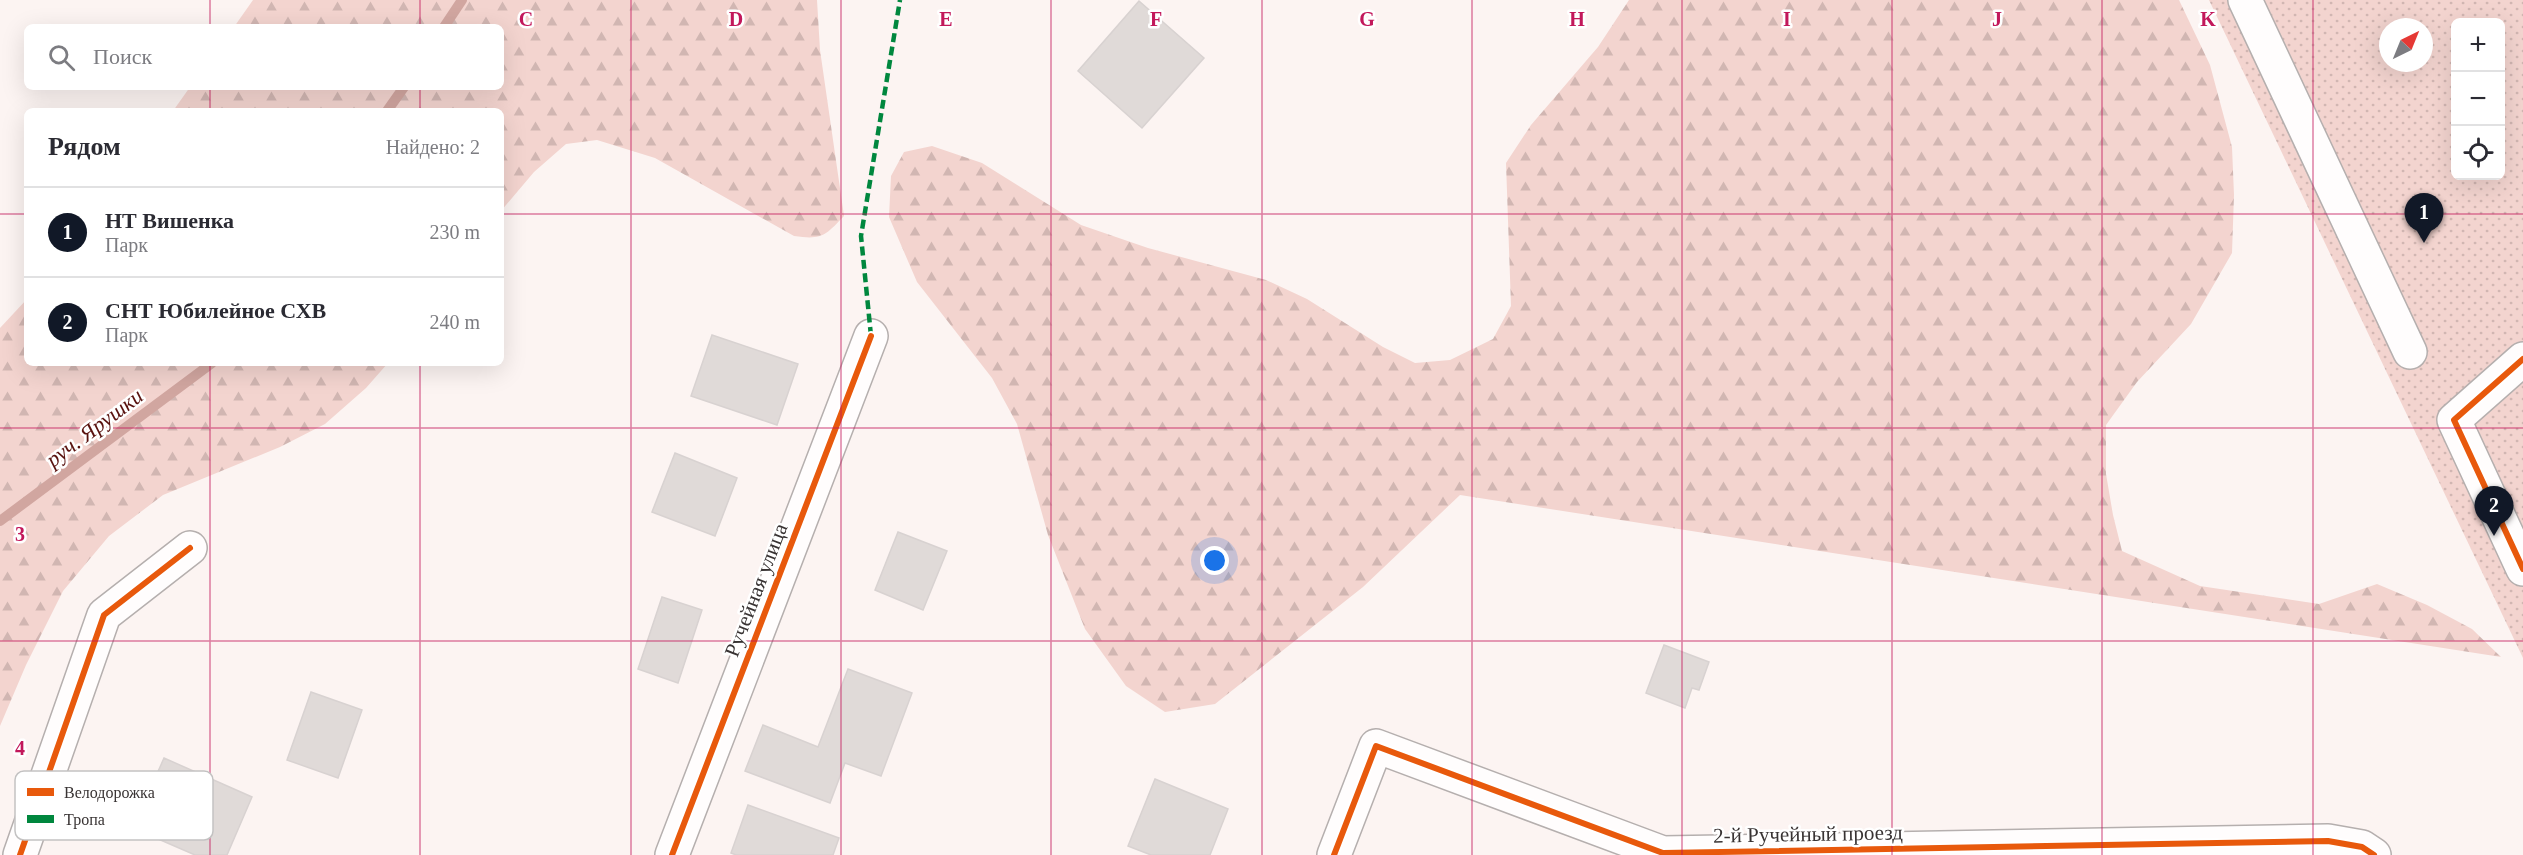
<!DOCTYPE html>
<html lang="ru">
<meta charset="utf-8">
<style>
:root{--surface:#fff;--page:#f2f2f3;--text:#2b2b33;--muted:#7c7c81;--line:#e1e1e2;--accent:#111827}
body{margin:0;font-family:"Times New Roman",serif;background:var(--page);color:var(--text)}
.controls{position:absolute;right:18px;top:18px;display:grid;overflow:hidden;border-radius:9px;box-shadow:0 6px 24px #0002}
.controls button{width:54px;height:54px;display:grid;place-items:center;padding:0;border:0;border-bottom:2px solid var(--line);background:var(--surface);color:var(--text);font:30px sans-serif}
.compass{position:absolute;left:2379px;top:18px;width:54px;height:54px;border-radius:50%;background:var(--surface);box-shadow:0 6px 24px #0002;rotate:43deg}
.you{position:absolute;left:1215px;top:561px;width:21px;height:21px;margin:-15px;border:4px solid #fff;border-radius:50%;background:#1a73e8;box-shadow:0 0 0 9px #1a73e833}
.badge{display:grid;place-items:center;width:39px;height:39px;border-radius:50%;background:var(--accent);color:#fff;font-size:20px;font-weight:700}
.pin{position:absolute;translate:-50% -50px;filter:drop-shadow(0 2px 3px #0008)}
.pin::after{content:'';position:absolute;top:32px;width:21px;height:18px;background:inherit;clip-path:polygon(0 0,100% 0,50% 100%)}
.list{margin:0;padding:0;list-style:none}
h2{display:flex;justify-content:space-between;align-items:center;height:78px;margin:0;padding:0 24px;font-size:26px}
h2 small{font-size:20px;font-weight:400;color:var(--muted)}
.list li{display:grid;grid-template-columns:39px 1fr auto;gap:18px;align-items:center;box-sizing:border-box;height:90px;padding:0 24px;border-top:2px solid var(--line)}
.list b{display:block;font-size:22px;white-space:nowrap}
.list p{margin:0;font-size:20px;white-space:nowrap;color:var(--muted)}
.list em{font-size:20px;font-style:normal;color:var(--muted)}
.icon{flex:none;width:33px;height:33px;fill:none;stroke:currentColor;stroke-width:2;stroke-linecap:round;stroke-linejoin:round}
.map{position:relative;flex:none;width:2523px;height:855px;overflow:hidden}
.search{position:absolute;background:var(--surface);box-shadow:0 6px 24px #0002;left:24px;top:24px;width:480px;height:66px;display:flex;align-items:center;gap:15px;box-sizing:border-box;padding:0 21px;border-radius:9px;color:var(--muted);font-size:22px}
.panel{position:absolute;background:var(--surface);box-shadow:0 6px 24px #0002;left:24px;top:108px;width:480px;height:258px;border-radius:9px}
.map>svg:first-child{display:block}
</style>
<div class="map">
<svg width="2523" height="855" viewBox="0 0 2523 855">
<defs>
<pattern id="forest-firs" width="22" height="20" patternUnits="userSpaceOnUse" patternTransform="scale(1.5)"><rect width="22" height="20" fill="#f3d4cf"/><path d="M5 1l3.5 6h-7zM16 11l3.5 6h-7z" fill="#d1b6b2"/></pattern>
<pattern id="garden-dots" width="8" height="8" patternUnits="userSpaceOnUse" patternTransform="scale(1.5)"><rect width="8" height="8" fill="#f3d4cf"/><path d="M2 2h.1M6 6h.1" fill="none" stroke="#d1b6b2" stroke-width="1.8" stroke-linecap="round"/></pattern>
</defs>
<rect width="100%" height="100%" fill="#fcf4f2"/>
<g fill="url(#forest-firs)">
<path d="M253,0H817L820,50L844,216C825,236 822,240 794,236L655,158L597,140L566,144L534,172L501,211V111H173L190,87H501V27H234Z"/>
<polygon points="1629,0 2179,0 2210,65 2232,147 2234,195 2232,253 2191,324 2137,382 2106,425 2106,474 2113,515 2122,551 2200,586 2319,604 2377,584 2427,605 2472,629 2501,657 1460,495 1363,587 1215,704 1165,712 1126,686 1085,629 1048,535 1017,424 992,378 917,282 889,217 891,176 904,152 932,146 982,163 1081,225 1148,248 1266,280 1307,299 1383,347 1415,363 1450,360 1493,339 1511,306 1506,163 1531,125 1598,47"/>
<polygon points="27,299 27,363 388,363 366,388 325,424 280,447 163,495 109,536 63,591 26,665 0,726 0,328"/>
</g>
<path fill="url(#garden-dots)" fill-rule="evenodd" d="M2209,0H2523V658ZM2456,22H2500V176H2456ZM2388,27H2424V63H2388Z"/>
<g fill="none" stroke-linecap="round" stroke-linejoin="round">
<g stroke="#d1a6a0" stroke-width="10">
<polyline points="444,27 462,0"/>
<polyline points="387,111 404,87"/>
<polyline points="0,521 212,363"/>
</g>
</g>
<g fill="#e0dad8" stroke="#d8d2d1" stroke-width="1.5">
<polygon points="1139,1 1204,58 1142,128 1078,71"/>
<polygon points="712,335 798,364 777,425 691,396"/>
<polygon points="675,453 737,478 715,536 652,512"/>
<polygon points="898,532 947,551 923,610 875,590"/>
<polygon points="662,597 702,610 678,683 638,669"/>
<polygon points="1664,645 1709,662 1699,690 1692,688 1685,708 1646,693"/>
<polygon points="848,669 912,693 881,776 845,763 830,803 745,771 763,725 818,747"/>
<polygon points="311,692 362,710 338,778 287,760"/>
<polygon points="164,758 252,797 227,855 195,855 133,828"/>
<polygon points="1155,779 1228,809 1210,855 1151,855 1128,846"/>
<polygon points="748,805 839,838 833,855 736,855 731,853"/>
</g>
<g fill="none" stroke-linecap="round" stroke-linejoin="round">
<g stroke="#b5afae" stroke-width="36">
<g id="minor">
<polyline points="2245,0 2410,352"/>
<polyline points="2523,359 2454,420 2523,569"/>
<polyline points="20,855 104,615 190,548"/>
<polyline points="672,855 871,336"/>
<polyline points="1334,855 1376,746 1663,853 2328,841 2362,847 2374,855"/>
</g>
</g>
<use href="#minor" stroke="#fffdfd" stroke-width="33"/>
<polyline stroke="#00873e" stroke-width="4.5" stroke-dasharray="9 4.5" stroke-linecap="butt" points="871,336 861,236 900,0"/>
<g stroke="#fff" stroke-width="10">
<g id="cycleway">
<polyline points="2523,359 2454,420 2523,569"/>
<polyline points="20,855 104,615 190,548"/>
<polyline points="672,855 871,336"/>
<polyline points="1334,855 1376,746 1663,853 2328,841 2362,847 2374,855"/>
</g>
</g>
<use href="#cycleway" stroke="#e8590c" stroke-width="6"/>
</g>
<path fill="none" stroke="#c2185b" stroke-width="1.5" stroke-opacity="0.55" d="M210,0V27M420,0V27M631,0V855M841,0V855M1051,0V855M1262,0V855M1472,0V855M1682,0V855M1892,0V855M2102,0V855M2313,0V855M210,87V111M420,87V111M0,214H27M501,214H2523M210,363V855M420,363V855M0,428H2523M0,641H2523"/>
<g text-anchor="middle" stroke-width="5" stroke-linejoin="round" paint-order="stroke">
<g font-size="21" fill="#383333" stroke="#fff">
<text transform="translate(756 590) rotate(-69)" y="7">Ручейная улица</text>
<text transform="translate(1808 834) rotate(-1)" y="7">2-й Ручейный проезд</text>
</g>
<g font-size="22" font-style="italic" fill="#59120f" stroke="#fff">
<text transform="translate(94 427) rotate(-37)" y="8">руч. Ярушки</text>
</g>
</g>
<rect x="15" y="771" width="198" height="69" rx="9" fill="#fff" stroke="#c3c2c2" stroke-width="1.5"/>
<rect x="27" y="788" width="27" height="8" fill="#e8590c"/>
<rect x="27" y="815" width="27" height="8" fill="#00873e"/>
<g font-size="16" fill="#383333">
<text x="64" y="798">Велодорожка</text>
<text x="64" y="825">Тропа</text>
</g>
<g font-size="20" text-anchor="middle" font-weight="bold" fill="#c2185b" stroke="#fff" stroke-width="5" stroke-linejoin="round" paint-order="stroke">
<text x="526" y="26">C</text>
<text x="736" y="26">D</text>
<text x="946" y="26">E</text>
<text x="1156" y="26">F</text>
<text x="1367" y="26">G</text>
<text x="1577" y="26">H</text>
<text x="1787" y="26">I</text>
<text x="1997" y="26">J</text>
<text x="2208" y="26">K</text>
<text x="20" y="541">3</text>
<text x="20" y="755">4</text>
</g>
</svg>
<div class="controls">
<button>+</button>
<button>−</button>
<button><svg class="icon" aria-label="locate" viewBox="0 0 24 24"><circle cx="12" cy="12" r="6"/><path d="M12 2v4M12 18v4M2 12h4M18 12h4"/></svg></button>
</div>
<svg class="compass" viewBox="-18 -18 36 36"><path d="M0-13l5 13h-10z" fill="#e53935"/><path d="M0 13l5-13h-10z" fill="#7c7c81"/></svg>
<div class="you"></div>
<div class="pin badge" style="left:2424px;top:243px">1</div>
<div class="pin badge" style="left:2494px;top:536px">2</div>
<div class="search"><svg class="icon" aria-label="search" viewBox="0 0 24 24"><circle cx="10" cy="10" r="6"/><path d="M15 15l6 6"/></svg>Поиск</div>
<section class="panel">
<h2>Рядом<small>Найдено: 2</small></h2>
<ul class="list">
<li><span class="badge">1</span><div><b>НТ Вишенка</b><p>Парк</p></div><em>230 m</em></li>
<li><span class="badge">2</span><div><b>СНТ Юбилейное СХВ</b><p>Парк</p></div><em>240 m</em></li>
</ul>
</section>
</div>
